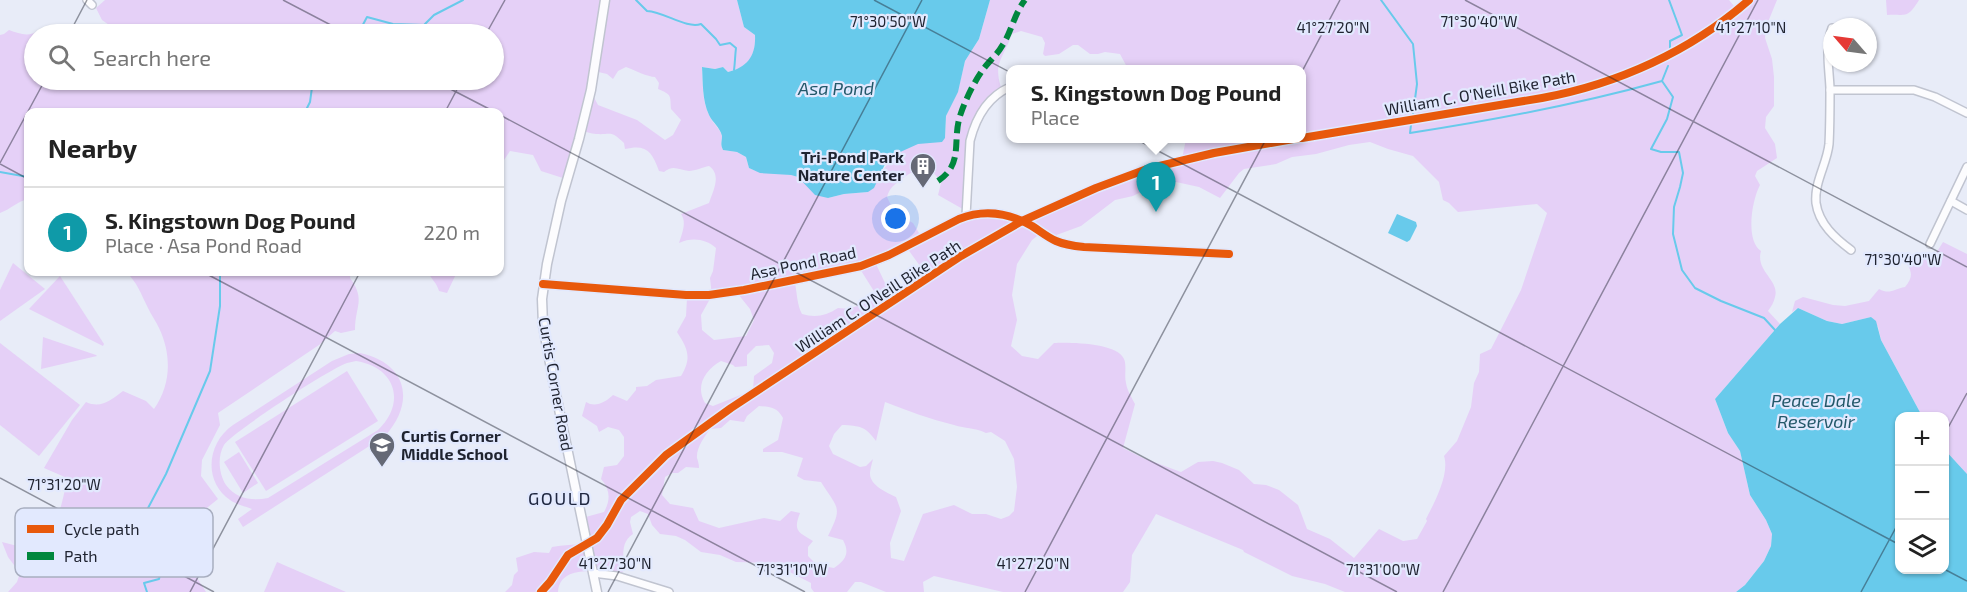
<!DOCTYPE html>
<meta charset="utf-8">
<style>
:root{--surface:#fff;--page:#f6f6f6;--text:#222;--muted:#767676;--line:#e0e0e0;--accent:#656976}
body{margin:0;font-family:"Exo 2",sans-serif;background:var(--page);color:var(--text)}
.controls{position:absolute;right:18px;bottom:18px;display:grid;overflow:hidden;border-radius:12px;box-shadow:0 2px 4px #0004}
.controls button{width:54px;height:54px;display:grid;place-items:center;padding:0;border:0;border-bottom:2px solid var(--line);background:var(--surface);color:var(--text);font:30px sans-serif}
.compass{position:absolute;left:1823px;top:18px;width:54px;height:54px;border-radius:50%;background:var(--surface);box-shadow:0 2px 4px #0004;rotate:298deg}
.you{position:absolute;left:896px;top:219px;width:21px;height:21px;margin:-15px;border:4px solid #fff;border-radius:50%;background:#1a73e8;box-shadow:0 0 0 9px #1a73e833}
.badge{display:grid;place-items:center;width:39px;height:39px;border-radius:50%;background:var(--accent);color:#fff;font-size:20px;font-weight:700}
.pin{position:absolute;translate:-50% -50px;filter:drop-shadow(0 2px 3px #0008)}
.pin::after{content:'';position:absolute;top:32px;width:21px;height:18px;background:inherit;clip-path:polygon(0 0,100% 0,50% 100%)}
.popup{position:absolute;left:1006px;top:65px;width:300px;height:78px;box-sizing:border-box;display:grid;place-content:center;border-radius:12px;background:var(--surface);filter:drop-shadow(0 2px 4px #0005);font-size:20px;white-space:nowrap;color:var(--muted)}
.popup b{font-size:22px;color:var(--text)}
.popup::after{content:'';position:absolute;left:50%;top:100%;margin-left:-12px;border:12px solid transparent;border-top-color:var(--surface)}
.list{margin:0;padding:0;list-style:none}
h2{display:flex;justify-content:space-between;align-items:center;height:78px;margin:0;padding:0 24px;font-size:26px}
h2 small{font-size:20px;font-weight:400;color:var(--muted)}
.list li{display:grid;grid-template-columns:39px 1fr auto;gap:18px;align-items:center;box-sizing:border-box;height:90px;padding:0 24px;border-top:2px solid var(--line)}
.list b{display:block;font-size:22px;white-space:nowrap}
.list p{margin:0;font-size:20px;white-space:nowrap;color:var(--muted)}
.list em{font-size:20px;font-style:normal;color:var(--muted)}
.icon{flex:none;width:33px;height:33px;fill:none;stroke:currentColor;stroke-width:2;stroke-linecap:round;stroke-linejoin:round}
.map{position:relative;flex:none;width:1967px;height:592px;overflow:hidden}
.search{position:absolute;background:var(--surface);box-shadow:0 2px 4px #0004;left:24px;top:24px;width:480px;height:66px;display:flex;align-items:center;gap:15px;box-sizing:border-box;padding:0 21px;border-radius:33px;color:var(--muted);font-size:22px}
.panel{position:absolute;background:var(--surface);box-shadow:0 2px 4px #0004;left:24px;top:108px;width:480px;height:168px;border-radius:12px}
.map>svg:first-child{display:block}
</style>
<div class="map">
<svg width="1967" height="592" viewBox="0 0 1967 592">
<rect width="100%" height="100%" fill="#e8ecf8"/>
<g fill="#e5d0f7" fill-rule="evenodd">
<path d="M105,0H737L744,27L755,35C756,56 749,67 728,72L723,67L715,69L702,67C703,83 702,101 709,115C712,123 720,128 722,136C722,142 720,144 723,150L737,152L746,157L749,168C763,175 777,172 791,175C802,177 818,192 828,198L844,194L868,192C885,172 886,156 913,145C925,140 933,144 945,138L946,116L959,86L965,61L979,39L990,0H1729L1734,6L1739,7L1755,0H1777L1766,27L1765,38L1772,59L1774,77V106L1766,117L1765,128L1775,144L1777,158L1757,171L1755,176L1760,185C1752,200 1745,240 1761,251C1755,271 1780,280 1775,297C1774,302 1771,307 1768,311L1780,324L1715,399L1728,433L1740,451L1750,495L1766,520L1772,534L1771,546L1764,561L1745,585L1736,592H1345L1325,584L1292,576L1244,552L1243,550L1156,514L1132,555L1130,582L1123,592H1003L934,576L923,582L924,592H886L861,582H855L847,592H814L811,588V583L772,563L736,562L720,555L701,552L685,540L676,536L660,534L652,525L648,514L640,511L631,517L630,522L633,534C618,544 626,559 622,575C601,572 560,563 558,592H505L512,585L514,575L518,571L516,558L534,552L549,553L552,547C563,545 574,545 586,543L582,518L604,512C611,500 610,489 601,479L604,467L617,465L624,456V437L619,430L608,427L599,432L597,426L582,416L586,402C595,408 606,402 613,395L627,401L636,390V387L647,386L656,380L681,376C692,358 688,349 677,332L686,316L687,298L712,296L710,278L713,271L716,248C706,239 692,237 679,243C682,234 687,222 681,214L709,203C713,191 722,175 709,166C703,167 695,171 689,171C679,170 673,164 664,172L659,171C652,151 646,144 625,149L624,143C610,130 612,135 596,134C591,134 585,131 581,130L566,179L541,171L533,155L510,151L500,166V112H28V199C18,201 11,209 0,213V35L4,34L9,30C20,34 28,37 39,31L41,34H34V80H494V34H111L112,27L102,20L96,8ZM1021,31L1042,37L1045,43L1043,54L1045,56L1059,54L1073,45H1078L1090,54H1098L1105,52L1120,54L1128,69L1302,70V138L1186,139L1182,159L1110,182L1023,223L990,213L957,221L922,238L913,223L895,213L887,197C890,187 894,185 902,179C917,167 930,163 941,183L938,195L968,212L976,128L984,112L1003,93C992,64 1002,61 1012,34ZM626,67C634,70 648,77 655,77L659,83L658,89C672,95 670,95 671,109L681,120L673,135L665,140L637,120L598,105L590,90L594,71L607,74L613,79L618,71ZM1370,142L1388,149L1413,156L1439,182L1443,200L1449,203L1458,212L1537,204L1547,213L1521,290L1491,349L1480,354L1479,372L1474,383L1471,407L1457,441L1444,456C1450,474 1434,503 1426,519L1427,521L1417,539L1403,541L1379,529L1354,558L1330,539L1307,529L1298,505L1279,490L1266,485L1254,484L1239,470L1222,463L1213,461L1198,462L1181,472L1143,458L1123,448L1135,404C1132,398 1127,390 1126,383C1124,376 1127,366 1124,359C1118,343 1069,342 1054,343L1038,359L1022,356L1011,346L1017,320L1012,295L1017,264L1032,240L1041,233L1051,237L1081,226L1115,200L1133,196L1153,186L1176,182L1199,187L1220,198L1239,173L1244,169L1276,164L1292,157L1316,154L1349,145ZM907,248L920,266L918,274C908,285 899,286 885,283L876,264ZM860,269L877,296C866,304 852,310 838,308C826,316 815,318 802,314C797,305 797,293 795,283L797,282L847,273ZM738,294L750,309L754,320L746,336L714,340L702,330L701,315L711,297ZM769,345L774,353L772,363L754,376L753,390L713,406L705,403C695,386 705,370 721,361L733,365L735,367L747,366V355L756,346ZM885,402C908,411 930,419 954,425C966,429 973,427 986,433L991,432L1005,441L1014,459L1017,487L1014,511L1009,516L1001,519L986,514H972L954,505L923,514L904,561L891,558L890,543L901,511L896,497C887,493 870,485 870,474C870,470 872,463 873,459L866,466L860,467L833,454L829,446L834,434L842,425C860,426 865,426 876,441ZM759,406C771,407 777,407 783,418L778,440L763,449V452H782L803,458L797,476L804,480L821,482C838,509 843,506 828,536L843,540C850,553 846,560 834,568L817,565L808,556V547L813,541C798,532 793,531 800,513L791,511L780,521L764,518L719,528L699,521L693,508L670,504L662,495L665,477L672,473H678L686,467L699,468C699,464 698,461 697,458C696,448 705,436 710,429L721,428L730,420L744,422L747,416Z"/>
<path d="M1886,0H1919C1907,19 1907,14 1887,15Z"/>
<path d="M1943,242L1967,254V474L1945,450L1944,416H1922L1881,340L1878,327L1871,317L1842,324L1827,321L1798,308L1792,312L1795,301L1803,297L1833,305L1845,306L1869,301L1879,289C1890,295 1894,289 1905,287C1912,279 1913,273 1907,264L1918,259H1927L1935,255Z"/>
<polygon points="13,263 45,289 0,321 0,290"/>
<path d="M126,272H351L350,278C366,300 355,306 355,330L341,333L335,331L319,345L218,413L220,425L202,460L201,476L218,499L182,528L180,551L206,592H8L17,582L20,573L8,557L2,542L37,551C41,548 46,545 48,542C55,533 66,489 67,478L44,468L72,420L86,402C101,409 111,400 123,391L146,401L154,409C171,385 172,355 159,328C156,321 151,315 148,308C141,294 137,282 126,272Z"/>
<path d="M428,272H457L447,293L439,291C437,283 431,279 428,272Z"/>
<polygon points="60,276 104,344 103,346 29,309"/>
<polygon points="43,337 96,355 97,356 41,369"/>
<polygon points="0,343 80,405 39,456 0,425"/>
<path d="M360,353C407,363 416,402 385,436L243,527L238,519L252,509C245,506 237,505 230,500C203,481 207,443 233,425L332,361L349,354ZM356,361C395,367 407,402 378,430L268,498C252,501 236,499 226,485C219,474 217,457 224,445C231,433 331,368 347,363C350,362 353,362 356,361Z"/>
<polygon points="347,371 378,421 266,491 235,442"/>
<polygon points="239,452 258,483 243,493 224,462"/>
<polygon points="277,562 346,592 264,592"/>
</g>
<g fill="#68caeb">
<path d="M737,0H990L979,39L965,61L958,92L946,116L945,138L942,142L918,144L898,153L885,164L874,188L868,192L844,194L828,198L815,195L798,177L791,175L760,173L749,168L746,157L737,152L723,150C720,144 722,142 722,136C720,127 712,122 709,115C702,100 703,82 702,67L715,69L723,67L728,72C748,67 756,55 755,35L744,27Z"/>
<polygon points="1397,214 1416,222 1417,226 1410,240 1407,242 1388,233"/>
<polygon points="1798,308 1827,321 1842,324 1871,317 1876,321 1881,340 1922,416 1900,416 1900,570 1944,570 1945,450 1967,474 1967,592 1736,592 1745,585 1764,561 1771,546 1772,534 1766,520 1750,495 1740,451 1728,433 1715,399 1780,324"/>
</g>
<g fill="none" stroke-linecap="round" stroke-linejoin="round">
<g stroke="#68caeb" stroke-width="2">
<path d="M636,0L647,11C665,12 686,29 701,24L716,39L720,45L730,43L736,48C735,56 735,63 734,70"/>
<polyline points="1381,0 1413,44 1417,84 1413,114"/>
<polyline points="1669,0 1682,35 1670,41 1670,49"/>
<polyline points="358,34 367,17 393,24 424,25 434,15 463,0"/>
<polyline points="1668,66 1662,81 1673,97 1667,119 1651,149 1661,152 1679,152 1683,173 1680,187 1674,207 1673,234 1682,270 1695,288 1721,301 1764,318 1775,330"/>
<polyline points="305,112 310,102 313,80"/>
<path d="M1411,125L1410,133C1495,120 1579,104 1662,81"/>
<polyline points="0,172 28,177"/>
<polyline points="151,536 147,510 166,474 210,371 220,306 220,272"/>
<polyline points="145,549 162,566 159,579 144,583 147,592"/>
</g>
<g stroke="#c0c4d0" stroke-width="10">
<g id="minor">
<polyline points="87,0 92,5"/>
<path d="M1832,28C1825,48 1829,67 1830,88C1830,107 1830,126 1829,144C1827,164 1814,182 1816,203C1819,224 1835,238 1851,250"/>
<polyline points="1830,90 1914,90 1935,97 1967,113"/>
<polyline points="1951,201 1967,210"/>
<path d="M966,216L970,141C976,117 987,97 1010,87"/>
<polyline points="1930,244 1967,167"/>
<path d="M543,284L686,295H709L744,290L861,266L889,255L959,219C984,209 1009,213 1032,226C1040,231 1047,237 1056,241C1065,245 1074,246 1084,247L1229,254"/>
<polyline points="593,573 617,576 669,592"/>
</g>
</g>
<g stroke="#c0c4d0" stroke-width="11">
<polyline id="tertiary" points="597,592 554,385 543,325 542,299 547,264 561,201 579,139 591,90 605,0"/>
</g>
<use href="#minor" stroke="#fcfcfe" stroke-width="7"/>
<use href="#tertiary" stroke="#fcfcfe" stroke-width="8"/>
<path stroke="#00873e" stroke-width="6" stroke-dasharray="12 6" stroke-linecap="butt" d="M938,181C965,163 951,140 961,113C966,99 973,84 982,71C988,62 997,55 1002,46C1012,31 1014,14 1025,0"/>
<g stroke="#e2e9fe" stroke-width="11">
<g id="cycleway">
<path d="M1302,138L1542,98C1618,84 1691,51 1749,0"/>
<path d="M543,284L686,295H709L744,290L861,266L889,255L959,219C984,209 1009,213 1032,226C1040,231 1047,237 1056,241C1065,245 1074,246 1084,247L1229,254"/>
<polyline points="541,592 550,582 568,555 597,538 607,525 621,500 666,455 731,408 961,256 1022,221 1096,188 1147,169 1214,153 1299,138"/>
</g>
</g>
<use href="#cycleway" stroke="#e8590c" stroke-width="8"/>
</g>
<path fill="none" stroke="#1f2330" stroke-width="1.5" stroke-opacity="0.45" d="M283,0L348,34M874,0L1900,545M1465,0L1967,267M69,34L87,0M486,34L505,0M433,80L495,112M445,112L462,80M500,115L1397,592M0,163L45,80M0,164L28,179M203,272L805,592M1944,435L1967,393M0,478L214,592M1944,569L1967,581M190,592L360,272M608,592L922,0M1025,592L1340,0M1443,592L1758,0M1861,592L1900,520"/>
<defs>
<g id="building-pin" transform="scale(1.35)"><path d="M0 17L-7.5 6A9.5 9.5 0 1 1 7.5 6Z" fill="#656976" stroke="#e2e9fe"/><path d="M-4-6H4V6H1V3H-1V6H-4ZM-2.5-4.3h1.7v1.8h-1.7ZM.8-4.3h1.7v1.8H.8ZM-2.5-1h1.7V.8h-1.7ZM.8-1h1.7V.8H.8Z" fill="#fff"/></g>
<g id="school-pin" transform="scale(1.35)"><path d="M0 17L-7.5 6A9.5 9.5 0 1 1 7.5 6Z" fill="#656976" stroke="#e2e9fe"/><path d="M0-5L7-2L0 1L-7-2ZM-4 1L0 2.5L4 1V4Q0 6-4 4Z" fill="#fff"/></g>
</defs>
<g fill-rule="evenodd">
<use href="#building-pin" x="923" y="166"/>
<use href="#school-pin" x="382" y="445"/>
</g>
<g text-anchor="middle" stroke-width="4.5" stroke-linejoin="round" paint-order="stroke">
<g font-size="16" fill="#1f2330" stroke="#e2e9fe">
<text transform="translate(1480 93) rotate(-10)" y="6">William C. O'Neill Bike Path</text>
<text transform="translate(803 263) rotate(-12)" y="6">Asa Pond Road</text>
<text transform="translate(878 296) rotate(-33)" y="6">William C. O'Neill Bike Path</text>
<text transform="translate(556 384) rotate(80)" y="6">Curtis Corner Road</text>
</g>
<g font-size="16" font-weight="bold" fill="#1f2330" stroke="#e2e9fe" text-anchor="end">
<text x="904" y="163">Tri-Pond Park<tspan x="904" dy="18">Nature Center</tspan></text>
<text x="401" y="442" text-anchor="start">Curtis Corner<tspan x="401" dy="18">Middle School</tspan></text>
</g>
<g font-size="18" font-style="italic" fill="#23586a" stroke="#e2e9fe">
<text x="836" y="95">Asa Pond</text>
<text x="1816" y="407">Peace Dale<tspan x="1816" dy="21">Reservoir</tspan></text>
</g>
<g font-size="18" letter-spacing="1.5" fill="#202841" stroke="#e2e9fe">
<text x="560" y="505">GOULD</text>
</g>
</g>
<rect x="15" y="508" width="198" height="69" rx="9" fill="#e2e9fe" stroke="#a8aec0" stroke-width="1.5"/>
<rect x="27" y="525" width="27" height="8" fill="#e8590c"/>
<rect x="27" y="552" width="27" height="8" fill="#00873e"/>
<g font-size="16" fill="#1f2330">
<text x="64" y="535">Cycle path</text>
<text x="64" y="562">Path</text>
</g>
<g font-size="15" text-anchor="middle" fill="#1f2330" stroke="#e2e9fe" stroke-width="4.5" stroke-linejoin="round" paint-order="stroke">
<text x="888" y="27">71°30'50"W</text>
<text x="1479" y="27">71°30'40"W</text>
<text x="1333" y="33">41°27'20"N</text>
<text x="1751" y="33">41°27'10"N</text>
<text x="1903" y="265">71°30'40"W</text>
<text x="64" y="490">71°31'20"W</text>
<text x="615" y="569">41°27'30"N</text>
<text x="1033" y="569">41°27'20"N</text>
<text x="792" y="575">71°31'10"W</text>
<text x="1383" y="575">71°31'00"W</text>
</g>
</svg>
<div class="controls">
<button>+</button>
<button>−</button>
<button><svg class="icon" aria-label="layers" viewBox="0 0 24 24"><path d="M12 4l9 5-9 5-9-5zM3 14l9 5 9-5"/></svg></button>
</div>
<svg class="compass" viewBox="-18 -18 36 36"><path d="M0-13l5 13h-10z" fill="#e53935"/><path d="M0 13l5-13h-10z" fill="#767676"/></svg>
<div class="you"></div>
<div class="pin badge" style="left:1156px;top:212px;background:#0f9aa8">1</div>
<div class="popup"><b>S. Kingstown Dog Pound</b>Place</div>
<div class="search"><svg class="icon" aria-label="search" viewBox="0 0 24 24"><circle cx="10" cy="10" r="6"/><path d="M15 15l6 6"/></svg>Search here</div>
<section class="panel">
<h2>Nearby<small></small></h2>
<ul class="list">
<li><span class="badge" style="background:#0f9aa8">1</span><div><b>S. Kingstown Dog Pound</b><p>Place · Asa Pond Road</p></div><em>220 m</em></li>
</ul>
</section>
</div>
